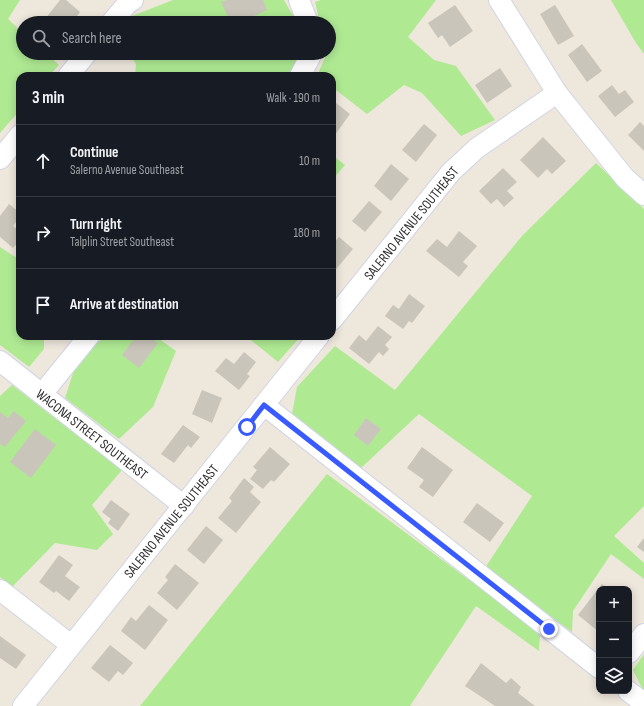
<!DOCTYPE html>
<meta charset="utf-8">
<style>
:root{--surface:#171b24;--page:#20242c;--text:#f1f3f6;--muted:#9ea1a6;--line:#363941}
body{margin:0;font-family:"Sofia Sans Condensed",sans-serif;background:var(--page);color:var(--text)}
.controls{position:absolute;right:12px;bottom:12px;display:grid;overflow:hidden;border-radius:8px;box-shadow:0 2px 10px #0003}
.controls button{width:36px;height:36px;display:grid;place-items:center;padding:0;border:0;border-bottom:1px solid var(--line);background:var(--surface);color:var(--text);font:20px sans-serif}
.stop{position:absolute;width:12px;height:12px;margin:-9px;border:3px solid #385aff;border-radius:50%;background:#fff}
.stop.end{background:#385aff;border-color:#fff;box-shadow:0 1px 4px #0008}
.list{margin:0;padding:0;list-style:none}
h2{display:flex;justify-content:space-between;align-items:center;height:52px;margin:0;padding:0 16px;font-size:17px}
h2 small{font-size:13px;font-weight:400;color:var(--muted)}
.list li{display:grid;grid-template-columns:26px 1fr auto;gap:12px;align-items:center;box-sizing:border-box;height:72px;padding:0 16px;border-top:1px solid var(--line)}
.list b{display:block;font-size:15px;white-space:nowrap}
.list p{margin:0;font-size:13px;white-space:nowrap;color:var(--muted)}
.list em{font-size:13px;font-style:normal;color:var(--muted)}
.icon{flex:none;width:22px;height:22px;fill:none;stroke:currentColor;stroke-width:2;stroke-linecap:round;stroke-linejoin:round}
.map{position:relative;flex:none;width:644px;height:706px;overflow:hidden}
.search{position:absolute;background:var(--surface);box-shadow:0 2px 10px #0003;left:16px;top:16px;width:320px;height:44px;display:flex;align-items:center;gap:10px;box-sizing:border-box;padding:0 14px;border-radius:22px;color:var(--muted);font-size:15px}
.panel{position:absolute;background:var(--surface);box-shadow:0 2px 10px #0003;left:16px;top:72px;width:320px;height:268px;border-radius:12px}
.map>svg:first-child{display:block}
</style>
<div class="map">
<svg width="644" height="706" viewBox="0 0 644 706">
<rect width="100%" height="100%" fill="#eee7dc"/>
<g fill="#afea93">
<polygon points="0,0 20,0 8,19 23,33 23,53 46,53 59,65 49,76 20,76 20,110 0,133"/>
<polygon points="173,0 284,0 297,23 124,23 127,18"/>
<polygon points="321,0 436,0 408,37 434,60 456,66 495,120 461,136 422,93 404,85 367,114 332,87 332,76 317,76 327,53 329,53 329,23 320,23 315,2"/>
<polygon points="611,0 644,0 644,54 636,43"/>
<polygon points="128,53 299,53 293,73 290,76 135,76 136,64"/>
<polygon points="332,155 345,165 332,180"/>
<polygon points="596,163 644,209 644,506 614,536 644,563 644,579 611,554 573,611 572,632 485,568 532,496 419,414 361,468 292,414 297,387 335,346 395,390 522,236"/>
<polygon points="0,247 20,260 20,336 44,336 44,349 29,367 0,345"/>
<polygon points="105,336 155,336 176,351 153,407 119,439 65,398 77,361"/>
<polygon points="246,336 301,336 278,362"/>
<polygon points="12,385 122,470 92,505 113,534 97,550 55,543 12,587 0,577 0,396"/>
<polygon points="327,474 540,633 539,651 476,606 410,706 140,706"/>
<polygon points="644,654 644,692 633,670"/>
</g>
<g fill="#c9c5ba">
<polygon points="60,0 66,0 80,12 72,23 42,23"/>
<polygon points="227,0 263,0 267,10 239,23 231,23 221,2"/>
<polygon points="455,5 473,31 450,47 442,35 438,38 428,23"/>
<polygon points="555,5 574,36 558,45 540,14"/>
<polygon points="158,16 167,23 153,23"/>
<polygon points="582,44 602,71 587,82 568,55"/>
<polygon points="163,53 175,53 170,59"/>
<polygon points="500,68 512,86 487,103 475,85"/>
<polygon points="612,85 619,94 625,90 634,102 615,117 598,96"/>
<polygon points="332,100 350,114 332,139"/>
<polygon points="640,122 644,126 644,151 628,135"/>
<polygon points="424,124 437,135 416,162 402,150"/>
<polygon points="543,137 566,161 552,174 547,169 538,178 520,160"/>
<polygon points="391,164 409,179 391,201 374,186"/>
<polygon points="503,168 517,182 507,191 514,198 504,207 497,199 491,204 479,191"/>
<polygon points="369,201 382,212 365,232 352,221"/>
<polygon points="9,204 20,213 20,217 13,226 20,231 20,240 13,248 0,237 0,216"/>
<polygon points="459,231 477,246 463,262 468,266 459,277 426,251 437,239 447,247"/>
<polygon points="339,237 353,249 332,274 332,245"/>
<polygon points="409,294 425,306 412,323 409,321 403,329 385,316 393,305 399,309"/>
<polygon points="378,326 392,337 385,345 389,349 383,356 379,352 369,364 349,348 359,335 366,341"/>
<polygon points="136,336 149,336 158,343 139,368 122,355"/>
<polygon points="244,352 256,362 247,374 250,376 239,390 215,371 226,358 234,364"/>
<polygon points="202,390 222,398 212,423 192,414"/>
<polygon points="14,411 26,421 5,447 0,444 0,412 8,418"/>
<polygon points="366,418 381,429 368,446 354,435"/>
<polygon points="183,425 200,437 191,448 188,445 174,463 161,454"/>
<polygon points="35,429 56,445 31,478 10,462"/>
<polygon points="270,447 290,464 274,482 271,480 263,489 250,479 257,470 253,467"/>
<polygon points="422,447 453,470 433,497 419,487 424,480 407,468"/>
<polygon points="244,478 254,487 250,492 261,502 236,533 218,518 232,501 229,498"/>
<polygon points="111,500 130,514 118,531 108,523 111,519 102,512"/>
<polygon points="477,503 504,523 490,542 463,522"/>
<polygon points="206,526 223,540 204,564 187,550"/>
<polygon points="644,538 644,552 637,547"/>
<polygon points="59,555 73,565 65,576 80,587 69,601 56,591 54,593 39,582"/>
<polygon points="175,564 199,583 177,610 157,593 168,580 165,577"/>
<polygon points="602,584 609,589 599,589 599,632 578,615"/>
<polygon points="149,605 168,620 145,650 121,631 131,617 136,621"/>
<polygon points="0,636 26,655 16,669 0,658"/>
<polygon points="110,645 133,663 123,675 118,671 109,682 91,668"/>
<polygon points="481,663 506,683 511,678 521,687 518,693 535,706 495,706 465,686"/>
</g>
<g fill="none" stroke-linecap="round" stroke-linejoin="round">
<g stroke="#d1d4e5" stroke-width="22">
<g id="minor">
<polyline points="299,0 308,23"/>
<polyline points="499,0 557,93 625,178 644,195"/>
<polyline points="111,23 127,4 133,0"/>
<polyline points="68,76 87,53"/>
<polyline points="300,76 312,53"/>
<polyline points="0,159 20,135"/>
<polyline points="332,320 451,172 477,148 557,93"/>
<polyline points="0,361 184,506"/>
<polyline points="42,394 89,336"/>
<polyline points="264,405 599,668"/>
<polyline points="0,590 71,645"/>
<polyline points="629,653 644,634"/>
<polyline points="628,691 644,703"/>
<polyline points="23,706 319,336"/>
</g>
</g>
<use href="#minor" stroke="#fff" stroke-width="20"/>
</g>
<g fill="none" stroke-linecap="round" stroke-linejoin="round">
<polyline stroke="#385aff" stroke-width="5" points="247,427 264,405 549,629"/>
</g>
<g text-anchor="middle" stroke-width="3.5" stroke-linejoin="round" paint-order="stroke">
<g font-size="14" fill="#2b2b2b" stroke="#fff">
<text transform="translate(411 223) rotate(-51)" y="5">SALERNO AVENUE SOUTHEAST</text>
<text transform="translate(92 434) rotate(38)" y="5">WACONA STREET SOUTHEAST</text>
<text transform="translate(171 521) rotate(-51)" y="5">SALERNO AVENUE SOUTHEAST</text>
</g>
</g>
</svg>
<div class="controls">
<button>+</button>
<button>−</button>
<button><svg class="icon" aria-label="layers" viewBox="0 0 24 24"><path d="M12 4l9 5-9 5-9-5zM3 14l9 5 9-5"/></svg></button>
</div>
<div class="stop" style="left:247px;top:427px"></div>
<div class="stop end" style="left:549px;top:629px"></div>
<div class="search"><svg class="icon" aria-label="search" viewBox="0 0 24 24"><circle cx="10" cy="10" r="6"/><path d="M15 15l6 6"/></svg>Search here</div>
<section class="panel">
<h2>3 min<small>Walk · 190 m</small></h2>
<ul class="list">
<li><svg class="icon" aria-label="ahead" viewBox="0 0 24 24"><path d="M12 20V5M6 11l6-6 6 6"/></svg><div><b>Continue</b><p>Salerno Avenue Southeast</p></div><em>10 m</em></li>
<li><svg class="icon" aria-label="right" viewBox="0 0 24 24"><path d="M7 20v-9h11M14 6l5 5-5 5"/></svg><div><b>Turn right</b><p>Talplin Street Southeast</p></div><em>180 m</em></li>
<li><svg class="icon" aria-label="arrive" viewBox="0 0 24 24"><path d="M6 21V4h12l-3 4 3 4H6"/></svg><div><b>Arrive at destination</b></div></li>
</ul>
</section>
</div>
